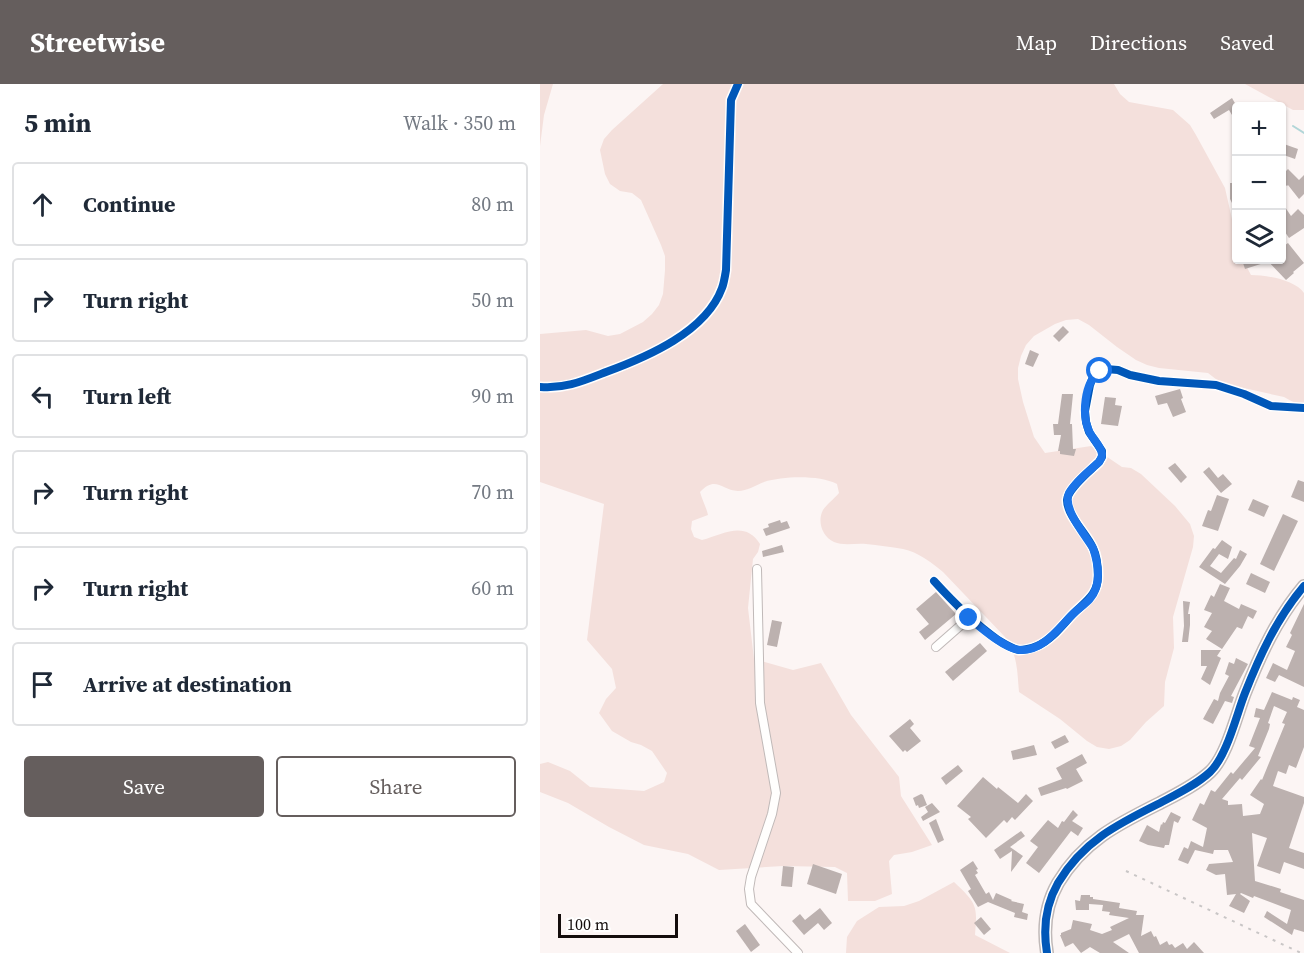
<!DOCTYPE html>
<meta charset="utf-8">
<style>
:root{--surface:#fff;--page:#f2f2f3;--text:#1f2937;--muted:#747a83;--line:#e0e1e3;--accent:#655e5d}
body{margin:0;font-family:"Source Serif 4",serif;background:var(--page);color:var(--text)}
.controls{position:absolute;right:18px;top:18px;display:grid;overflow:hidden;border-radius:6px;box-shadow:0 2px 4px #0004}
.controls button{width:54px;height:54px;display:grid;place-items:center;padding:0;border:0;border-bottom:2px solid var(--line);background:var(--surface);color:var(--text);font:30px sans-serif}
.scale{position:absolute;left:18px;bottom:15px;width:120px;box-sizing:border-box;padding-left:6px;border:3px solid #140d0c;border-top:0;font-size:16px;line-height:21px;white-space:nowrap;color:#140d0c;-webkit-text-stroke:4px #fff;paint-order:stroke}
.stop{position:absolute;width:18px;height:18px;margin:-14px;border:4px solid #1a73e8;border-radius:50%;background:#fff}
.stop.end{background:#1a73e8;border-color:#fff;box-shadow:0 2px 6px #0008}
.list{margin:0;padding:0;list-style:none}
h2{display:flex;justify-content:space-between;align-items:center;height:78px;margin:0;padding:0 24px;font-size:26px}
h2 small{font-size:20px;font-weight:400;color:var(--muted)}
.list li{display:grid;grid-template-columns:39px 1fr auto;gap:18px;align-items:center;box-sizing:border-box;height:84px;margin:0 12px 12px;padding:0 12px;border:2px solid var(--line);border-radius:6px}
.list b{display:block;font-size:22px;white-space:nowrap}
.list em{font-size:20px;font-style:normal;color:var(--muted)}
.actions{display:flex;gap:12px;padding:18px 24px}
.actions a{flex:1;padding:14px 0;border:2px solid var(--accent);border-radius:6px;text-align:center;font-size:21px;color:var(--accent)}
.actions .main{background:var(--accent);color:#fff}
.icon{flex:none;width:33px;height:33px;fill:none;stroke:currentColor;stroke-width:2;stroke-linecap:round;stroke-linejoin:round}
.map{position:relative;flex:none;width:764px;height:869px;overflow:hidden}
header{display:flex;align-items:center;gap:36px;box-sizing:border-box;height:84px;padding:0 30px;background:var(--accent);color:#fff}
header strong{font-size:28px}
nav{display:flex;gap:33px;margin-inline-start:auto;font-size:21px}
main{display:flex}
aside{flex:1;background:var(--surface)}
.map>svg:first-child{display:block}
</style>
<header>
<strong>Streetwise</strong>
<nav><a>Map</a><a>Directions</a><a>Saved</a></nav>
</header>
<main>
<aside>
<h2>5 min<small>Walk · 350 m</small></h2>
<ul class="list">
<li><svg class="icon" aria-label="ahead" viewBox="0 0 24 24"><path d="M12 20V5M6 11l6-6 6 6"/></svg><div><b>Continue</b></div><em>80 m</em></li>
<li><svg class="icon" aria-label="right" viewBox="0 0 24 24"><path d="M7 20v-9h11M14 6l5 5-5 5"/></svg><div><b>Turn right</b></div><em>50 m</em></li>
<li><svg class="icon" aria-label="left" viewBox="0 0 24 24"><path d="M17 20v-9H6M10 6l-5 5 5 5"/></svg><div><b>Turn left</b></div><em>90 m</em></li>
<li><svg class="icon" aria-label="right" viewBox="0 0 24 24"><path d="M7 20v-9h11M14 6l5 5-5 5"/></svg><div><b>Turn right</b></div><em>70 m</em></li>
<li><svg class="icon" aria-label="right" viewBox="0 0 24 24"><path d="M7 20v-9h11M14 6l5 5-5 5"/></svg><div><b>Turn right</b></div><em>60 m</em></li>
<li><svg class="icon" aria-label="arrive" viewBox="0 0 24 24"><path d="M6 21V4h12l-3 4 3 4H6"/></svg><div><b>Arrive at destination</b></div></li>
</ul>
<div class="actions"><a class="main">Save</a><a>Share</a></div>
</aside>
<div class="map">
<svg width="764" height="869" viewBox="0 0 764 869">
<rect width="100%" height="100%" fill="#fcf5f4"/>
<g fill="#f4e0dc">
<polygon points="0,0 13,0 4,31 0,62"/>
<path d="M123,0H574L580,10L589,18L633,26L650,41L656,51L685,104L696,153V176H703L711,191C727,191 755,196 764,209V324L744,313L681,299L668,289L619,284L607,281L596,276L577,263L549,241L538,235L526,236L515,240L494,252L486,261L481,272L478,284V295L483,318L494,353L505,369L551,362L582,383L591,384L601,390L635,422L650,440L654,452L653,463L633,533L634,564L625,598L624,622L606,638L590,656L581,662L569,665L557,663L547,657L520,635L479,608C477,586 478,572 465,553L403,488C392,479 378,468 363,465C351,463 338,461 326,460C316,459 303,462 294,458C282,453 277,437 283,426C287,420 294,415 299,409L297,400C279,391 244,392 224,398C216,401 207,407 198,407C181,406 176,391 160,408C162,416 166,422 168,431L152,437L151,445L154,453L162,456C184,450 205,436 220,460L218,468L213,475L208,524L214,575L253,586L281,579L311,631L359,693L361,712L392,761L372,768L354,771L349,777L352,810L335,817H308L307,789L295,783L243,782L179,786L148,770L104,761L69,743L28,719L0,708V680L8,678L30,687L50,703L104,707L124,698L127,689L112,667L101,661L91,658L72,647L59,629L66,615L76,604L72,585L47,556L64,420L0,398V250L46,246L68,252L80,250L103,238L112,230L119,221L123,210L125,186V172L121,161L101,116L92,109L80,107L70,100L65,90L60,66L64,55L72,46Z"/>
<polygon points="705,0 764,0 764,26 753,26"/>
<path d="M414,798C436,819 438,821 435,851L470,869H306L307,853L317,837L339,823L364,822L379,817Z"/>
</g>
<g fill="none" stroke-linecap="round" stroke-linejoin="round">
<polyline stroke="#b2d6d8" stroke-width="2" points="753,42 764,49"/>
</g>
<g fill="#bcb1af" fill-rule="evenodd">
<polygon points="692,14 696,21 696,28 692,31 689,26 674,35 670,29"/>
<polygon points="741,59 758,65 755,75 741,70"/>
<polygon points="741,84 745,88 748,85 759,96 764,91 764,110 759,115 748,101 747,102 741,97"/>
<polygon points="690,99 696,99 696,127 690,115"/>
<polygon points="741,117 751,132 758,125 764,131 764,144 749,154 741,142"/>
<polygon points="748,159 764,179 753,188 754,189 746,196 727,176 741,176 741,164"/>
<polygon points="702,176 727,176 727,178 705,185"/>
<polygon points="523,242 529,248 519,258 513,252"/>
<polygon points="490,266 499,270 493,283 485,280"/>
<polygon points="640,305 643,314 641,315 646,328 633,333 627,319 618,321 615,312"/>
<polygon points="522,310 533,310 530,340 532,340 533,365 536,365 534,372 520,370 520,367 518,367 521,351 514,351 513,340 518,340"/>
<polygon points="565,313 576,314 575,321 582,322 578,342 561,340"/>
<polygon points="635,379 647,393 641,399 628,384"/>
<polygon points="669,383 678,394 683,390 692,400 681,409 663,388"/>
<polygon points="758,396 764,398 764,418 751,413"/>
<polygon points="677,411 689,415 678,447 662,442 668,426 671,427"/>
<polygon points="713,415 729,422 724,433 708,426"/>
<polygon points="743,430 758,437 734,487 720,480"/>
<polygon points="240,436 241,439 247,437 250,444 226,452 223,445 229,443 228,440"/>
<polygon points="682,456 692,463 688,475 679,470 670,482 681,489 694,474 696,475 700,466 707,470 700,482 685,500 659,483 673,464 675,465"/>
<polygon points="242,461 244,468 223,473 222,467"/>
<polygon points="711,489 730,498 725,509 706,500"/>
<polygon points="680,500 690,504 684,517 699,525 701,520 717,527 713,535 708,532 702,545 697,543 682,565 666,555 672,547 664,543 672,529 664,526 671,511 674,513"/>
<polygon points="396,508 416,530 385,556 379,548 389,540 376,525"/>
<polygon points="643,517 650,518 648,530 650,530 650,541 648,558 642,558 644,542"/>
<polygon points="764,520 764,603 739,591 735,598 726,594 733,579 747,586 755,567 746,563 752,551 750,549"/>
<polygon points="232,536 242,538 237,563 227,561"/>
<polygon points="440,559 447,567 413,597 405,588"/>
<polygon points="661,566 681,566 677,572 681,574 670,601 661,595 667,582 661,582"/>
<polygon points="696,574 708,580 691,612 694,613 692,619 685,617 673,640 663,635 674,615 678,617 680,609 689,592 685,590 689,578 694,580"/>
<path d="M732,608L752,616L753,613L760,616L757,623L764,626V663L756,684L749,681L746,690L738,687L733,702L764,713V719L749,764L764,769V785L744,778L740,790L717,782L727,754L712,749L715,797L741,805L740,808L764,816V848L754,845L752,851L724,833L727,827L747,840L751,826L714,812L713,814L701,809L700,810L710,817L704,829L689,822L696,810L687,811L685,790L676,791L666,786L669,780L693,778L688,766H674L673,770L655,766L648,780L638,776L644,763L648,765L651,757L663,763L667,744L652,736L660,719L664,721L671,706L675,708L691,688L693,690L715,664L709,662L720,634L714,633L716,624L724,626ZM734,622L747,628L742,639L745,640L722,696L721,695L710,711L724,720L720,730L703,732L702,720L688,721V717L682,715L700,694L702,696L721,673L718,672L729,645L730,640L728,639Z"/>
<polygon points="370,635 374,640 370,644 381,657 367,668 365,666 363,668 349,652"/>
<polygon points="525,651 529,658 515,665 511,658"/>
<polygon points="494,661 497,671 473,676 471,667"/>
<polygon points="542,670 547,679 536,685 543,697 527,705 526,704 501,712 498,704 522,695 516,684"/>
<polygon points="418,681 423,687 406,701 401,694"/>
<polygon points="443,693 457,705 458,703 478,719 486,710 493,717 475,736 472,733 467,739 464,736 446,754 428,735 431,733 417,722"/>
<polygon points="381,710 383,711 387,721 379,724 378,721 376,722 373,714"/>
<polygon points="392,719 400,728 383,737 381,733 388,728 385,723"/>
<polygon points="533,726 538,731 532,737 543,744 538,752 531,747 499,789 486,779 498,763 490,757 508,736 518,744 522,737 524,738"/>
<polygon points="631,728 641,733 638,739 634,737 629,761 625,761 624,764 608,761 599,757 607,741 619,748 621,740 622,741 623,738 625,739"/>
<polygon points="396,735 404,756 398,759 389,739"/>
<polygon points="481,747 485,752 470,763 483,772 471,788 472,767 460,775 454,766"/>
<polygon points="433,777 438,785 436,786 438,789 435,791 446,810 449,808 453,816 456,809 472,816 471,817 484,820 482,828 488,830 487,836 474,833 475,829 448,818 438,823 428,807 431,805 420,786"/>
<polygon points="273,780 302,790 296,810 267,800"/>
<polygon points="243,782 254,783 252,803 241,802"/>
<polygon points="541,811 550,811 550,813 553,813 553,815 580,819 579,824 597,827 596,831 604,831 601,852 611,847 614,853 616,852 620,861 627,857 629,861 632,860 635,864 643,859 647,865 654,858 664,869 599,869 589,850 573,858 589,869 560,869 550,863 541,869 533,859 525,863 520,851 521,851 521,849 531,845 533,836 552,840 550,846 562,850 572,846 570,843 589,834 569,831 570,828 562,827 563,821 549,820 549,826 536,826 535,816 540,817"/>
<polygon points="280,824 292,839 284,846 278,839 264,851 252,837 260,830 265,836"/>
<polygon points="441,833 451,845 444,851 434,839"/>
<polygon points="205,840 220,861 211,868 196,847"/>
</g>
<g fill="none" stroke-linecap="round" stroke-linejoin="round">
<g stroke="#c0b9b8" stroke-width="10">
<g id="street">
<path d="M0,303C25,305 43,297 66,288C107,273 166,248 182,204C184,199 185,192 186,186L191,16L198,0"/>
<polyline points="217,485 220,619 236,709 232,730 211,793 209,805 211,820 258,869"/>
<path d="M394,497C414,519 434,539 458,556C465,560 472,565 479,566C485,566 492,564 497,562C511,556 521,543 531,532C543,519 558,512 558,492C558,483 557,472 553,464C547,450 527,432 527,416C528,404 550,387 559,378L562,373V367L549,348L546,338L545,327L550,301L553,293L560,287L566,285L578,286L590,291L619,297L676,301L704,310L731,322L764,324"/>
<polyline points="396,563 429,534"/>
</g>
</g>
<g stroke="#c0b9b8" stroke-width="14">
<path id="secondary" d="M507,869C503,845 506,820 518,799C543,757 578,740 620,719C637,710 656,701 670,688C687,672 696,632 705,609C720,571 737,534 764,502"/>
</g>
<use href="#street" stroke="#fffefd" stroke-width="8"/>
<use href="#secondary" stroke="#fffefd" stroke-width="10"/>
<polyline stroke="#c9c6c6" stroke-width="2" stroke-dasharray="3 6" stroke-linecap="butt" points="586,787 761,869"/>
<g stroke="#fff" stroke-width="11">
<g id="cycleway">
<path d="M0,303C25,305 43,297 66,288C107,273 166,248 182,204C184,199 185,192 186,186L191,16L198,0"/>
<path d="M394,497C414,519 434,539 458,556C465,560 472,565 479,566C485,566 492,564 497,562C511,556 521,543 531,532C543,519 558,512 558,492C558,483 557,472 553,464C547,450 527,432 527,416C528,404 550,387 559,378L562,373V367L549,348L546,338L545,327L550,301L553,293L560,287L566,285L578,286L590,291L619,297L676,301L704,310L731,322L764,324"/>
<path d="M507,869C503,845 506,820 518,799C543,757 578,740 620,719C637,710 656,701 670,688C687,672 696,632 705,609C720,571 737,534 764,502"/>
</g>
</g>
<use href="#cycleway" stroke="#0057b8" stroke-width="8"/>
</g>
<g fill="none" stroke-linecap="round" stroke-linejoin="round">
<path stroke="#1a73e8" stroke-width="8" d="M429,534C441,544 465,565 480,566C504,567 519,543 535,528C544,520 552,516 556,504C560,491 557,476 553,464C545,451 522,424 529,409C536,397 549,387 559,378C561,374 562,374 562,370C561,362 553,355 550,349C541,332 544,298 560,287"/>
</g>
</svg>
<div class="controls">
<button>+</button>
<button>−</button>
<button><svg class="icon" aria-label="layers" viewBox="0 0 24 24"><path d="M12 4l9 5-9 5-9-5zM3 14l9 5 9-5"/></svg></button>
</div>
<div class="scale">100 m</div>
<div class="stop" style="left:560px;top:287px"></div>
<div class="stop end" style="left:429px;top:534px"></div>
</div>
</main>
